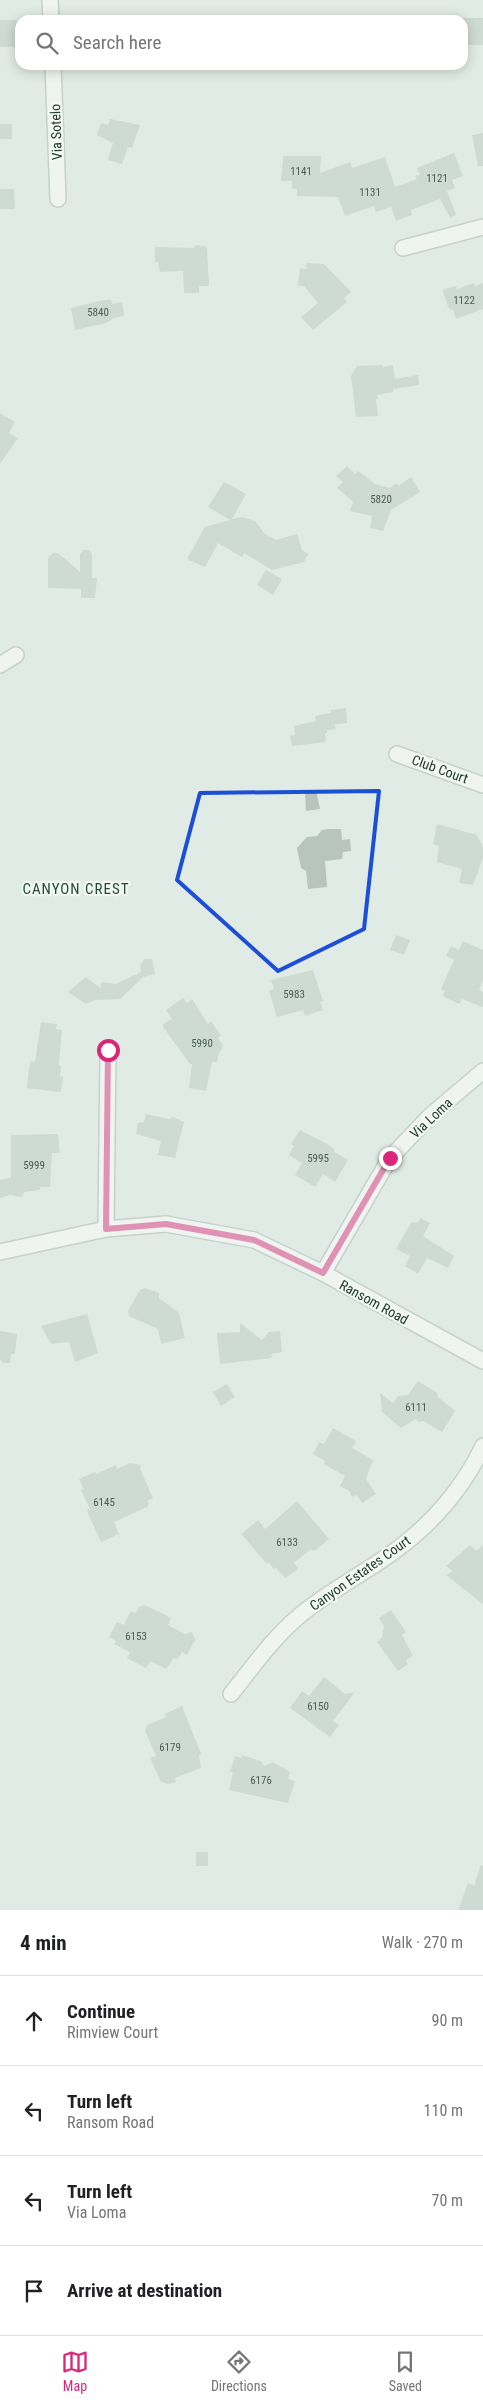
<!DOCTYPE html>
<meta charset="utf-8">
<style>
:root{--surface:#fff;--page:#f2f2f2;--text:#202124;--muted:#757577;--line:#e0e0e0;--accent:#db2777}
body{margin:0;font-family:"Roboto Condensed",sans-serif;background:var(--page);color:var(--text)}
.stop{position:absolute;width:15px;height:15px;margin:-11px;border:4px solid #db2777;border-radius:50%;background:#fff}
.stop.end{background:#db2777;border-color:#fff;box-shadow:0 1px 5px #0008}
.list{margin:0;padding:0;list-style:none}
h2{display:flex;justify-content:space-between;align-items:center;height:65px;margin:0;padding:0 20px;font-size:21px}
h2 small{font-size:16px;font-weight:400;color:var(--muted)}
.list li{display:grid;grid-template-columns:32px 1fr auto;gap:15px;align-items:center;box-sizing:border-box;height:90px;padding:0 20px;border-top:1px solid var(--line)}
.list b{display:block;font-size:19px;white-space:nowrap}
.list p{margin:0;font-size:16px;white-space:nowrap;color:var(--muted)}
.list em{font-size:16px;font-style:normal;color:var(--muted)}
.icon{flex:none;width:28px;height:28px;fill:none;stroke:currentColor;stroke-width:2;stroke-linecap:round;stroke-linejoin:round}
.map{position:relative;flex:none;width:483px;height:1910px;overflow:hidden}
.search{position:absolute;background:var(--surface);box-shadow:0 2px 12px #0003;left:15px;right:15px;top:15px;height:55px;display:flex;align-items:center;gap:12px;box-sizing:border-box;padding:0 18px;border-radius:15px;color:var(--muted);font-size:19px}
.sheet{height:425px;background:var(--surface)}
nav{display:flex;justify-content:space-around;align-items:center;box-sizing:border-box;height:70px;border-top:1px solid var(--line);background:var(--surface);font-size:14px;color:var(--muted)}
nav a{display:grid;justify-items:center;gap:2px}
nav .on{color:var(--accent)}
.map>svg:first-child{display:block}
</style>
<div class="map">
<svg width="483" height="1910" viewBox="0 0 483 1910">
<rect width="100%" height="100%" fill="#e1ebe5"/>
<g fill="#b7c5be">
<rect x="463" y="18" width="20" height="27"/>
<polygon points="0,20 17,20 17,37 20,37 20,47 0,47"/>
<polygon points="110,119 140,125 132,148 128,147 122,164 108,160 113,143 97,135 101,123 108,125"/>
<rect x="0" y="124" width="12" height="15"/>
<polygon points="483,133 483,166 478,166 472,135"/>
<polygon points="454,153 463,176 452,180 455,188 447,191 456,215 450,217 440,199 411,210 412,215 396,221 391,207 376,212 374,206 345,216 338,197 297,196 297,189 292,188 292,181 281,181 283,156 321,156 320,173 350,162 352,168 385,157 395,187 417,179 415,176 420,175 417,168"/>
<polygon points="0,189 14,189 15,209 0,209"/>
<polygon points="196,245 207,247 209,286 199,286 199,293 184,293 183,271 160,272 158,262 155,262 155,247 194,248"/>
<polygon points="307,263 324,264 351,292 344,298 347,302 313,330 301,317 318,303 304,286 298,286 300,268 306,269"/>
<polygon points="474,283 475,286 483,283 483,309 456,319 453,310 449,309 443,292 444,289 456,286 457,289"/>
<polygon points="104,300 111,300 112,304 122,302 124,316 114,318 106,323 75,330 71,308"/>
<polygon points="383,365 383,367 393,365 395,379 418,375 419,385 393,389 393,392 377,395 378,399 376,399 378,416 356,417 351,376 357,366"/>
<polygon points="0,413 15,422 9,433 18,438 0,464"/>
<polygon points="347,466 355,474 358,471 375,484 390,488 397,483 398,486 411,477 420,492 391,510 383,531 370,528 372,516 350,511 353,502 337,488 343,482 336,476"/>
<polygon points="224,482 246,494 232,519 242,517 255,521 265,534 276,540 297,534 302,550 308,554 304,562 272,570 244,553 242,557 218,543 205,567 187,559 205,527 230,520 208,507"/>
<polygon points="83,550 89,550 92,554 92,578 97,578 95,598 81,598 81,589 48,588 48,558 53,553 58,553 80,572 80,554"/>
<polygon points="266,570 282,579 273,595 257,585"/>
<polygon points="346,708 347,723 335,724 336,729 327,730 327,733 325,733 326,742 292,746 290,736 295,735 294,726 316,721 315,716 331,713 331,710"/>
<polygon points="316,790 320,809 306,811 305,792"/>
<polygon points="437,824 477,835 483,848 483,858 473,885 459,883 462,869 437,862 439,846 433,844"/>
<polygon points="328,829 341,829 342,840 350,839 351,851 343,852 342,859 325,861 327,887 308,889 306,871 301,868 297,848 307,837 317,836 322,830"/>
<polygon points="396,935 410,940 404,955 390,950"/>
<polygon points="463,941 483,950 483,980 479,990 483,992 483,1007 462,999 459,1004 442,996 445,991 441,989 454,960 446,956 451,946 459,950"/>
<polygon points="144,959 152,959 155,974 143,977 120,999 95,1000 86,1004 68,992 86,977 100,988 102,982 116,984 141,972 140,966"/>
<polygon points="313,970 323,1001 320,1002 323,1010 305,1016 303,1010 277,1017 269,991 274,989 271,980"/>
<polygon points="183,998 187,1003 192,999 208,1024 211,1021 221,1036 218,1038 223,1045 222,1049 219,1052 217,1062 212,1062 206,1091 189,1088 192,1064 190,1064 163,1027 163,1024 172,1019 166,1010"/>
<polygon points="41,1022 57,1024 56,1029 62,1030 59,1065 61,1066 60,1076 63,1077 61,1092 27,1088 29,1068 31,1061 35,1062"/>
<polygon points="146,1114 169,1119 173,1117 184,1122 175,1158 158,1155 161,1141 136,1134 138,1123 144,1122"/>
<polygon points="300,1130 325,1143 335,1150 334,1152 348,1160 335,1182 323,1174 315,1187 295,1175 302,1163 289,1155 294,1146 291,1144"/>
<polygon points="58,1134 60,1153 52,1153 50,1187 40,1187 40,1190 25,1192 21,1197 10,1195 0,1198 0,1180 11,1178 11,1135"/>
<polygon points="420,1218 430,1223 423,1236 454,1256 448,1268 427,1258 418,1274 405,1266 410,1256 396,1249 411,1223 418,1222"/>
<polygon points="145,1288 159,1293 159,1298 179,1313 185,1338 161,1344 158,1329 129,1316 128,1311 140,1290"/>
<polygon points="87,1314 98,1353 75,1362 69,1342 51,1344 41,1326"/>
<polygon points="240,1323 262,1340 269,1332 280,1331 282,1352 271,1354 272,1358 220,1364 217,1333 240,1332"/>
<polygon points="0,1331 17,1334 15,1354 11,1354 10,1363 3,1363 0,1359"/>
<polygon points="418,1381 437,1393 438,1397 455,1411 442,1432 424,1421 419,1422 416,1419 401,1428 381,1411 382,1409 380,1393 393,1403 398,1396 408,1395"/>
<polygon points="227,1384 235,1397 221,1406 213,1392"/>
<polygon points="333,1428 356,1441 352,1448 373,1460 366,1479 376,1494 362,1503 357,1495 352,1497 349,1491 340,1486 345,1476 324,1464 325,1461 313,1454 319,1442 324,1444"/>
<polygon points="130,1463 141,1465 140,1469 153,1498 147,1501 149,1504 147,1507 114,1522 119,1534 101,1542 89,1516 87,1510 90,1509 81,1490 84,1489 79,1479 95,1472 96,1474 116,1465 117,1469"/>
<polygon points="297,1501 329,1539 316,1550 313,1551 311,1549 294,1563 298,1568 297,1570 285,1578 276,1568 274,1569 268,1562 267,1564 241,1534 258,1520 265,1529"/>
<polygon points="470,1545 476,1551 483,1545 483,1604 446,1575 453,1571 446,1566"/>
<polygon points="144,1605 166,1615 171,1619 168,1625 185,1634 192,1632 195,1640 187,1655 182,1652 178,1659 174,1658 166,1669 150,1661 146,1668 127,1658 130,1652 114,1644 116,1641 109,1637 117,1622 124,1625 131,1611 136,1613 139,1607"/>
<polygon points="391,1610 406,1632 402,1635 413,1656 406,1660 408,1664 398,1671 377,1642 382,1638 384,1626 379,1618"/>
<polygon points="324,1677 345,1694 355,1692 333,1721 339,1725 330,1737 290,1708 302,1691 309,1696"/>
<polygon points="182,1706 201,1754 199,1755 201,1768 175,1778 176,1782 169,1784 161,1782 157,1773 150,1758 156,1756 145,1731 147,1725 166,1717 165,1714"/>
<polygon points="242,1755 261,1761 264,1766 273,1762 290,1772 288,1779 295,1781 288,1803 229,1790 233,1772 230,1772 235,1756 241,1758"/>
<rect x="196" y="1852" width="12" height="14"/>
<polygon points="481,1865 483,1866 483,1910 458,1910 468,1883 474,1886"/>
</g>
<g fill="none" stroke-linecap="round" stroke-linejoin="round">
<g stroke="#a4b2ab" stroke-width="18">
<g id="minor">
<polyline points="50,0 51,20"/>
<polyline points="53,65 58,199"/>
<polyline points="403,248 483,227"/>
<polyline points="0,665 16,655"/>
<polyline points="397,754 483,785"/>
<polyline points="106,1229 108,1050"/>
<polyline points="0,1252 106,1229 166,1224 254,1240 323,1273 483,1361"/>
<polyline points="323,1273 390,1158 431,1115 483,1071"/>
<path d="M231,1694C252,1668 272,1639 298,1617C328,1591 364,1574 396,1550C432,1524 464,1487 483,1446"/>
</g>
</g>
<use href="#minor" stroke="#fff" stroke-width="15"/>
</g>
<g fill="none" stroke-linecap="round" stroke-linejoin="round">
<polyline stroke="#db2777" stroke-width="6" points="108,1050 106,1229 166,1224 254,1240 323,1273 390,1158"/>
</g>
<path d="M0 0H483V1910H0ZM379,791L364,929L278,971L177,880L200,793Z" fill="#e1ebe5" fill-opacity=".55" fill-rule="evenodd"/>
<path fill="none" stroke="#1d4ed8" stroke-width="4" stroke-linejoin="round" d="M379,791L364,929L278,971L177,880L200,793Z"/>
<g text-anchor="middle" stroke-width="4.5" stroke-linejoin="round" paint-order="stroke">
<g font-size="11" fill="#485d54">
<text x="301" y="175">1141</text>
<text x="437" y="182">1121</text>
<text x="370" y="196">1131</text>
<text x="464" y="304">1122</text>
<text x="98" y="316">5840</text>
<text x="381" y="503">5820</text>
<text x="294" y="998">5983</text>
<text x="202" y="1047">5990</text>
<text x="318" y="1162">5995</text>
<text x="34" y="1169">5999</text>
<text x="416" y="1411">6111</text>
<text x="104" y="1506">6145</text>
<text x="287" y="1546">6133</text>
<text x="136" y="1640">6153</text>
<text x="318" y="1710">6150</text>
<text x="170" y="1751">6179</text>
<text x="261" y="1784">6176</text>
</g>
<g font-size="14" fill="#233a31" stroke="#f2f8f4">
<text transform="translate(56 132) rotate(-92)" y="5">Via Sotelo</text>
<text transform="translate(440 769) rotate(20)" y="5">Club Court</text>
<text transform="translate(431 1118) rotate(-43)" y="5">Via Loma</text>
<text transform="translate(374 1302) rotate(29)" y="5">Ransom Road</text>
<text transform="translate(360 1573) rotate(-35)" y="5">Canyon Estates Court</text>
</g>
<g font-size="15" letter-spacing="1" fill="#204b3c" stroke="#f2f8f4">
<text x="76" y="894">CANYON CREST</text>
</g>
</g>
</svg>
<div class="stop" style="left:108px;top:1050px"></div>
<div class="stop end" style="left:390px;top:1158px"></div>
<div class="search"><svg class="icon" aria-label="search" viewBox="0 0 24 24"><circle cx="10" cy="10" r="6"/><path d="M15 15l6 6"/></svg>Search here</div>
</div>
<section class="sheet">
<h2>4 min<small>Walk · 270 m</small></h2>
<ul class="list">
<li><svg class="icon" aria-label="ahead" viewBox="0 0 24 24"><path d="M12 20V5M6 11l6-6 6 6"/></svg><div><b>Continue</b><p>Rimview Court</p></div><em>90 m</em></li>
<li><svg class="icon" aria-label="left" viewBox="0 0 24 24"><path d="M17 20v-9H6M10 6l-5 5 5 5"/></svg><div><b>Turn left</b><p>Ransom Road</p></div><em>110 m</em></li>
<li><svg class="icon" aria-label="left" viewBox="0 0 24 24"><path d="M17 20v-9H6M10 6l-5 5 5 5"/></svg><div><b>Turn left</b><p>Via Loma</p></div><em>70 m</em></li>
<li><svg class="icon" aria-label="arrive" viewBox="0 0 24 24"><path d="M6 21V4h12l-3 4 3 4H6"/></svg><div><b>Arrive at destination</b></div></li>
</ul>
</section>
<nav>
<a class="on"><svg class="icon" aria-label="map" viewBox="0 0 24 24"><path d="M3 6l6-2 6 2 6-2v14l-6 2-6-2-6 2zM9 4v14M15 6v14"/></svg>Map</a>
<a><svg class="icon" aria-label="directions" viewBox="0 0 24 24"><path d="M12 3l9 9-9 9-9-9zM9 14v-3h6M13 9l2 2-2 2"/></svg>Directions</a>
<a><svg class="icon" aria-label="saved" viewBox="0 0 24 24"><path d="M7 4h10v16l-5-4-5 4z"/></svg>Saved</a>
</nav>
